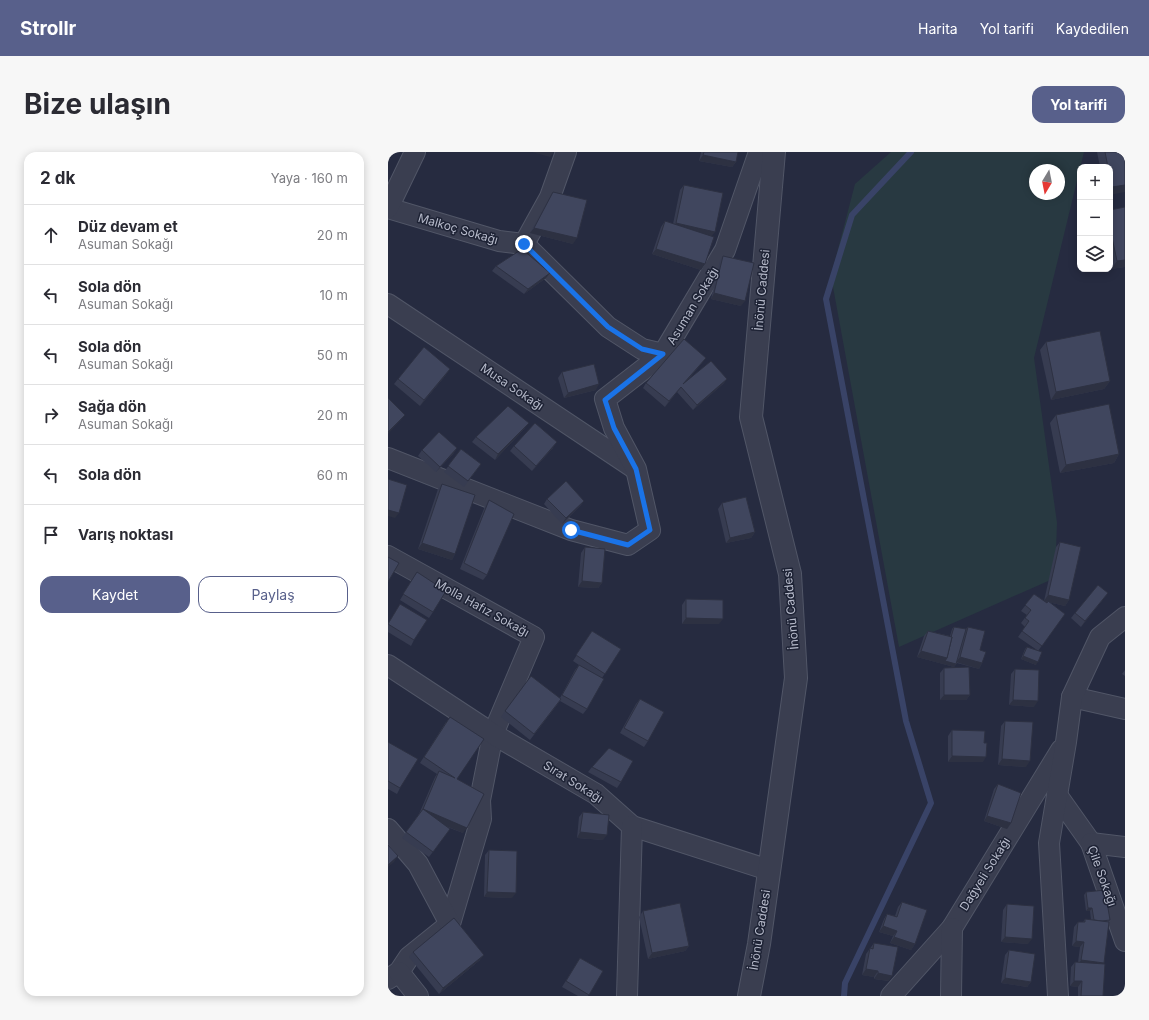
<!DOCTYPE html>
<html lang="tr">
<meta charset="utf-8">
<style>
:root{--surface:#fff;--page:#f7f7f7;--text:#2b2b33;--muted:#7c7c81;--line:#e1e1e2;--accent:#58608b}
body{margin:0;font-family:Inter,sans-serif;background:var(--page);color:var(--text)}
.controls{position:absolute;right:12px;top:12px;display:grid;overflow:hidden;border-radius:8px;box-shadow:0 2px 10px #0003}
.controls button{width:36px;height:36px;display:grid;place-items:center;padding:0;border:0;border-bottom:1px solid var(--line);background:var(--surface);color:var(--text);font:20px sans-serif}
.compass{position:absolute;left:641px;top:12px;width:36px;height:36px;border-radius:50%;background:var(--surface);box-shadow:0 2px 10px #0003;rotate:190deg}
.stop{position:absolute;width:12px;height:12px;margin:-9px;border:3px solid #1a73e8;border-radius:50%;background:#fff}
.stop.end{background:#1a73e8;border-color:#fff;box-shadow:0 1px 4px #0008}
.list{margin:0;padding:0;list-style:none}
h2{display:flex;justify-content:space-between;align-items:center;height:52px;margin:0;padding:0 16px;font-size:17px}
h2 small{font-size:13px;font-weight:400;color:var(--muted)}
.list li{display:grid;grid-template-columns:26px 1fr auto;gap:12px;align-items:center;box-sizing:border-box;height:60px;padding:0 16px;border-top:1px solid var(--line)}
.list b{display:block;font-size:15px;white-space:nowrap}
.list p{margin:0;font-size:13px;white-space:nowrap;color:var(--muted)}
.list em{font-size:13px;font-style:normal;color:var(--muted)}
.actions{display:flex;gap:8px;padding:12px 16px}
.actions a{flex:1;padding:9px 0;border:1px solid var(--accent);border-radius:12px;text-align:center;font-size:14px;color:var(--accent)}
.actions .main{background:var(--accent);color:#fff}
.icon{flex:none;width:22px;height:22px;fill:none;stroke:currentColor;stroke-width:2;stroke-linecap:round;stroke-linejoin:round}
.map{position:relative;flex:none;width:737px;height:844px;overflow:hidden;border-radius:12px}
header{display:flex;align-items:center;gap:24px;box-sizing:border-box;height:56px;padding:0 20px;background:var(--accent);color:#fff}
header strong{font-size:19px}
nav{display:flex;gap:22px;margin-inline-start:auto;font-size:14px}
.intro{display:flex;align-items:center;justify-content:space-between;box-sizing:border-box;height:96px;padding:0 24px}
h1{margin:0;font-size:28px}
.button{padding:10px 18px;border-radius:12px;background:var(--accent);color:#fff;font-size:14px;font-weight:700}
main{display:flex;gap:24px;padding:0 24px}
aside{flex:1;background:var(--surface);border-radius:12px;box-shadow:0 2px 10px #0003}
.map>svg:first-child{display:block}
</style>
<header>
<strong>Strollr</strong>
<nav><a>Harita</a><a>Yol tarifi</a><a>Kaydedilen</a></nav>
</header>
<div class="intro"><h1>Bize ulaşın</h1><a class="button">Yol tarifi</a></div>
<main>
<aside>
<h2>2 dk<small>Yaya · 160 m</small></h2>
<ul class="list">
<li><svg class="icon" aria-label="ahead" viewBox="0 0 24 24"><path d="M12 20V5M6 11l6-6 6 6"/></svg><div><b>Düz devam et</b><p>Asuman Sokağı</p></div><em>20 m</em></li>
<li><svg class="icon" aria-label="left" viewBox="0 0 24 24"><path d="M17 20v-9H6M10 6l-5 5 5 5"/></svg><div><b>Sola dön</b><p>Asuman Sokağı</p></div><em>10 m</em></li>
<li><svg class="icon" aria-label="left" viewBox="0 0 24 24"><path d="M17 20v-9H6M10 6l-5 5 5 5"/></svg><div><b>Sola dön</b><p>Asuman Sokağı</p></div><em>50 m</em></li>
<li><svg class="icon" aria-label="right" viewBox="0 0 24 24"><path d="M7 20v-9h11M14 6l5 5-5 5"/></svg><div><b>Sağa dön</b><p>Asuman Sokağı</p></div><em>20 m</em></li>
<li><svg class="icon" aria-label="left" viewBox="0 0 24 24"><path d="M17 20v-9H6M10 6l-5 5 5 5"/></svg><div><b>Sola dön</b></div><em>60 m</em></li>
<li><svg class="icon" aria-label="arrive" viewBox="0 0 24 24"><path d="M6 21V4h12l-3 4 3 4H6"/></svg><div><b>Varış noktası</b></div></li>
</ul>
<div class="actions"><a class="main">Kaydet</a><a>Paylaş</a></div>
</aside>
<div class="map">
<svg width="737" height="844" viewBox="0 0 737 844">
<rect width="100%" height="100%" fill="#262b40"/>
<path fill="#283941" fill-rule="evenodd" d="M503,0H696L646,206L669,371L667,426L511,495L443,124L467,32ZM647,18H671V42H647Z"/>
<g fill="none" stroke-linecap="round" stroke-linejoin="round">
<polyline stroke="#394367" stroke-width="6" points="456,844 457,831 543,651 518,569 438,147 464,63 523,0"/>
<g stroke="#515667" stroke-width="22">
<g id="minor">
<polyline points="0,56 111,89 136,92 162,45 178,0"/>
<polyline points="0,56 27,0"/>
<polyline points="136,92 220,175 254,197 275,202"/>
<polyline points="0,152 246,316"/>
<polyline points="0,306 183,378 240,393 262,378 248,317 226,276 217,247 275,202 337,98 371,0"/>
<polyline points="0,404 146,485 105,582 92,648 93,667 62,772 21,805 11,820 0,827"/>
<polyline points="0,513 105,582 208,642 244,674 381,718"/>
<polyline points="684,545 737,557"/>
<polyline points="669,643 703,691 737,789"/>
<polyline points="0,677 30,712 62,772"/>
<polyline points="703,691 737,695"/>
<polyline points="11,820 30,844"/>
<polyline points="239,844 244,674"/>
<polyline points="503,844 564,776 673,598"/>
<polyline points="563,844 564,776"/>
<polyline points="670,844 661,691 678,590 684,545 712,485 737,465"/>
</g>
</g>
<g stroke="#515667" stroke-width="24">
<polyline id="tertiary" points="361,844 371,792 408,526 402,422 363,265 386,0"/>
</g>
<use href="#minor" stroke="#3a3e50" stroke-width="20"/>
<use href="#tertiary" stroke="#3a3e50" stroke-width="22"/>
</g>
<g fill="#373c51">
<polygon points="313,0 350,0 348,10 344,15 311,9"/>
<polygon points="709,0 737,0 722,43 722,15 712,15"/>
<polygon points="296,33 323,84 317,112 313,118 264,102 273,75 277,69 285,72 292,38"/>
<polygon points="165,40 185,92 142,81 162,45"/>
<polygon points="737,55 737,115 723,117 722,112 722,58"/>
<polygon points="335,104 353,154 323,147 332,109"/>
<polygon points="108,114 158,126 136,142 104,119"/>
<polygon points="658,190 722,229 716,237 663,248 652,198"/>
<polygon points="314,211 298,230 339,227 335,232 305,258 289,240 277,255 255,236 258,231"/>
<polygon points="174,220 208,238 176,246 170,226"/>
<polygon points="58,223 32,254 6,232 10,227"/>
<polygon points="668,263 731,302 726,311 672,321 662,271"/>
<polygon points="137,276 107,308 84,290 88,285"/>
<polygon points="126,294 165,296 144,319 122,299"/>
<polygon points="69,296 65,302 48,320 30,304 34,298"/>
<polygon points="73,297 93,312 76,335 56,320"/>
<polygon points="54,332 67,402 64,408 30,397 50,337"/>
<polygon points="159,347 196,349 192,354 174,372 156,352"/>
<polygon points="101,348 99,423 95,428 72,417 97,354"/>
<polygon points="334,351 367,380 363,386 338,391 330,357"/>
<polygon points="672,390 681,448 677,454 660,450 677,462 650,499 648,513 633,507 637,497 639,495 649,498 630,485 637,475 633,471 639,463 633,459 646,442 659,451 660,450 656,449 668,395"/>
<polygon points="197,395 214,431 210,436 190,435 193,401"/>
<polygon points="29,420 45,460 41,466 12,448"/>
<polygon points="716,446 693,475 683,466 687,461"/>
<polygon points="298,447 331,472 294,472 294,453"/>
<polygon points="12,452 26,488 23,494 0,480 0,472"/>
<polygon points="566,475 578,477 580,475 592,498 594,511 591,517 569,511 566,515 529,505 536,484 540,479 562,484 564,477"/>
<polygon points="204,479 233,497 214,526 199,557 195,562 172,549 142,588 113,565 117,559 172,546 187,518 191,513 185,509"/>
<polygon points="556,516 582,543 578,548 552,548 552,521"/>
<polygon points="627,517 646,555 621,553 623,522"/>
<polygon points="737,518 737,524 734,522"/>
<polygon points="252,547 260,589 256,595 232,581 248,552"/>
<polygon points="617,569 638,615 610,613 613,574"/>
<polygon points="58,570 69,627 75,681 59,675 62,677 41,705 14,686 31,662 47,625 49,622 32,611"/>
<polygon points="564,578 596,591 595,610 560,610 560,584"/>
<polygon points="0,590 12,636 9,642 0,637"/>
<polygon points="204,615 233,630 229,636 200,620"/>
<polygon points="610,632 623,671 619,677 596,669 606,637"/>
<polygon points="195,660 215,688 189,686 191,665"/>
<polygon points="101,698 124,746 96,745 97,703"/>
<polygon points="698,740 720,770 716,812 715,844 690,844 690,835 682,834 683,815 687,810 690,810 692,795 684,794 686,775 690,770 695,770 697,767 703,768 702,759 698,759 696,743"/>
<polygon points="514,750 527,792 523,798 502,791 505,784 491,780 496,767 499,762 507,764 510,755"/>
<polygon points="619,752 640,792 613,790 615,758"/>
<polygon points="255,759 301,794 297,799 260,807 251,765"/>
<polygon points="486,791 501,829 486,827 486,825 474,823 478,802"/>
<polygon points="621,798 643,830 639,835 613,831 617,803"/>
<polygon points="25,800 92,808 51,842 21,805"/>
<polygon points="192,806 215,819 200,844 190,844 174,835"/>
</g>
<g fill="#2d3142">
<polygon points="144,0 166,0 162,5"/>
<polygon points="315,3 348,10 344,15 311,9"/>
<polygon points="737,33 737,40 722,43 722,38 724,35"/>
<polygon points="288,71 327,80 323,85 284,77"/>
<polygon points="146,76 189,86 185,92 142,81"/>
<polygon points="268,97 317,112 313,118 264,102"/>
<polygon points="737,108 737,115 723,117 729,109"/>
<polygon points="162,121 158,126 136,142 140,137"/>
<polygon points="326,141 357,149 353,154 323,147"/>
<polygon points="318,206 314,211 293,235 295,232"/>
<polygon points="62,217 58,223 32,254 36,248"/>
<polygon points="339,227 335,232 305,258 309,253"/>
<polygon points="722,229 716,237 663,248 668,240"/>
<polygon points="211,232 208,238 176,246 180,241"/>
<polygon points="293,235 277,255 281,249"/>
<polygon points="17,263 13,268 0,282 0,280"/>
<polygon points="141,271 137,276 107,308 110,302"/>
<polygon points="169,290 165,296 144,319 148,314"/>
<polygon points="69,296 65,302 48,320 52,315"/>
<polygon points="731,302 726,311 672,321 678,313"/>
<polygon points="196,349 192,354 174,372 178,366"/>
<polygon points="0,358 11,361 7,366 0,364"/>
<polygon points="367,380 363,386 338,391 342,386"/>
<polygon points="34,391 67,402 64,408 30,397"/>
<polygon points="194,429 214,431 210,436 190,435"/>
<polygon points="720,441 716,446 693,475 697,469"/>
<polygon points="660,443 681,448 677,454 656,449"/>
<polygon points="298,466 335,467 331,472 294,472"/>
<polygon points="533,499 559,506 568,512 566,515 529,505"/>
<polygon points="635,504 650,510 648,513 633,507"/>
<polygon points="572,505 594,511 591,517 568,510"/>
<polygon points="556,543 582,543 578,548 552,548"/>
<polygon points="625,548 650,549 646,555 621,553"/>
<polygon points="564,604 598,605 595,610 560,610"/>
<polygon points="614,607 642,609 638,615 610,613"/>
<polygon points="35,657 79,676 75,681 31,663"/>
<polygon points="599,664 623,671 619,677 596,669"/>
<polygon points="192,680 219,683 215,688 189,686"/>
<polygon points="10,704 6,710 0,715 0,713"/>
<polygon points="99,740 128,741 124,746 96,745"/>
<polygon points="700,756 704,756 702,759 698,759"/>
<polygon points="495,774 509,779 505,784 491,780"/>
<polygon points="506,785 527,792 523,798 502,791"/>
<polygon points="617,785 644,787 640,792 613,790"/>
<polygon points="688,789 696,790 692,795 684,794"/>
<polygon points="301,794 297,799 260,807 264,801"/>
<polygon points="96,803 92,808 51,842 55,836"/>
<polygon points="693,808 716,811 712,816 690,814"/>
<polygon points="478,817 490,819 486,825 474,823"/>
<polygon points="490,821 504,824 501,829 486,827"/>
<polygon points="617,826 643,830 639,835 613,831"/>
<polygon points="686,829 694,829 690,835 682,834"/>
</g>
<g fill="#40465e" stroke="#2d3142">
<polygon points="316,0 350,0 348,10 315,3"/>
<polygon points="717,0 737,0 737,33 724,35 722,26 722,15 720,15"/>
<polygon points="296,33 335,41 327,80 288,71"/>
<polygon points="165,40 199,48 189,86 146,76"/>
<polygon points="737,55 737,108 729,109 722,76 722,58"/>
<polygon points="277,69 326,85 317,112 268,97"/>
<polygon points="134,97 162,121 140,137 108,114"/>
<polygon points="335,104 366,111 357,149 326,141"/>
<polygon points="712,179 722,229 668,240 658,190"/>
<polygon points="296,187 318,206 295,232 323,209 339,227 309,253 293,235 281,249 258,231"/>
<polygon points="36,195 62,217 36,248 10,227"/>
<polygon points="206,212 211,232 180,241 174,220"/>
<polygon points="0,246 17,263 0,280"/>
<polygon points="721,252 731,302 678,313 668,263"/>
<polygon points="120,254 141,271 110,302 88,285"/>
<polygon points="147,271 169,290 148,314 126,294"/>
<polygon points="51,280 69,296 52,315 34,298"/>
<polygon points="73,297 93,312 80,329 60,314"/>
<polygon points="0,327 19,333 11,361 0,358"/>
<polygon points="178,329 196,349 178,366 159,347"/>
<polygon points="54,332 87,343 67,402 34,391"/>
<polygon points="358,345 367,380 342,386 334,351"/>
<polygon points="101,348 126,362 99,423 76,411"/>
<polygon points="672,390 693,395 681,448 660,443"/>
<polygon points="197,395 217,397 214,431 194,429"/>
<polygon points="0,405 11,411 0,430"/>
<polygon points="29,420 58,439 45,460 15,442"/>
<polygon points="710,433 720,441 697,469 687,461"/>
<polygon points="646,442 659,451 660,449 677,462 654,494 634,479 641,469 637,466 643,458 637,453"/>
<polygon points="298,447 335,448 335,467 298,466"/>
<polygon points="12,452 39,468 26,488 0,472"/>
<polygon points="566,475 578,477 568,512 557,509 559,506 564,485 563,485"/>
<polygon points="580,475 597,479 592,498 598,500 594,511 572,505"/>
<polygon points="204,479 233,497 217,522 188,503"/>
<polygon points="540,479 564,485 559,506 533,499"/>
<polygon points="639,495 654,500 650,510 635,504"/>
<polygon points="191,513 216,527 199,557 174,543"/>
<polygon points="581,515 582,543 556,543 556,516"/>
<polygon points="627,517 651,518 650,549 625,548"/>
<polygon points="143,524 173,547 146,582 117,559"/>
<polygon points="252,547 276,560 260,589 236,576"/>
<polygon points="62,565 96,587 69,627 96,642 79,676 35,657 51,619 67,626 36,605"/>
<polygon points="617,569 645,570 642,609 614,607"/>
<polygon points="564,578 597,579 596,591 599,591 598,605 564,604"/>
<polygon points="0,590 30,607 12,636 0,629"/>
<polygon points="221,596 245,609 233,630 204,615"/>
<polygon points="610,632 633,641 623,671 599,664"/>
<polygon points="35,657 62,677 45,700 18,680"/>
<polygon points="195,660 221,663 219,683 192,680"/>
<polygon points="0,693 10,704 0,713"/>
<polygon points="101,698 129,699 128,741 99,740"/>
<polygon points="717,738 722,768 714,769 706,768 704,756 700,756 698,740"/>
<polygon points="514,750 539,758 527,792 506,785 509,779 495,774 499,762 509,765"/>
<polygon points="292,751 301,794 264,801 255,759"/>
<polygon points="619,752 646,754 644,787 617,785"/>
<polygon points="66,766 96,803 55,836 25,800"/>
<polygon points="697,767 721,770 716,811 693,808 696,790 688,789 690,770 697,770"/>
<polygon points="486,791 510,795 504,824 490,821 490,819 478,817 482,796 485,797"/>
<polygon points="621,798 647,802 643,830 617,826"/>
<polygon points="192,806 215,819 201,843 178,829"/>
<polygon points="687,810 717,812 715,844 693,844 694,829 686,829"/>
</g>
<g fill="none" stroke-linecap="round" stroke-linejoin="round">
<polyline stroke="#1a73e8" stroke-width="5" points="136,92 220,175 254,197 275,202 217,248 226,276 248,317 262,378 240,393 183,378"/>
</g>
<g text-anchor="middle" stroke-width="3" stroke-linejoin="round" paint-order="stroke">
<g font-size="12" fill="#b6baca" stroke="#1e2335">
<text transform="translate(70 77) rotate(16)" y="4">Malkoç Sokağı</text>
<text transform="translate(374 138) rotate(-85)" y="4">İnönü Caddesi</text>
<text transform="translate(305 154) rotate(-59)" y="4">Asuman Sokağı</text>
<text transform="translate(124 235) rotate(34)" y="4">Musa Sokağı</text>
<text transform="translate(94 456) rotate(29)" y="4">Molla Hafız Sokağı</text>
<text transform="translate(403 457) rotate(-95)" y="4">İnönü Caddesi</text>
<text transform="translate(185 630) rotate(32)" y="4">Sırat Sokağı</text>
<text transform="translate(597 722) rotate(-58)" y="4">Dağyeli Sokağı</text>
<text transform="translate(714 724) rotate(70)" y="4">Çile Sokağı</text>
<text transform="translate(372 778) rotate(-81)" y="4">İnönü Caddesi</text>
</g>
</g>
</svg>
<div class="controls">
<button>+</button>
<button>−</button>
<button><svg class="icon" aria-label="layers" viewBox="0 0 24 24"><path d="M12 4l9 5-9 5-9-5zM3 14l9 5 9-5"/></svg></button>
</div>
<svg class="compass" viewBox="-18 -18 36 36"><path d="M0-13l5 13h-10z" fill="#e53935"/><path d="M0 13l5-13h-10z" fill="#7c7c81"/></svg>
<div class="stop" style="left:183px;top:378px"></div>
<div class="stop end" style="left:136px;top:92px"></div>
</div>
</main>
